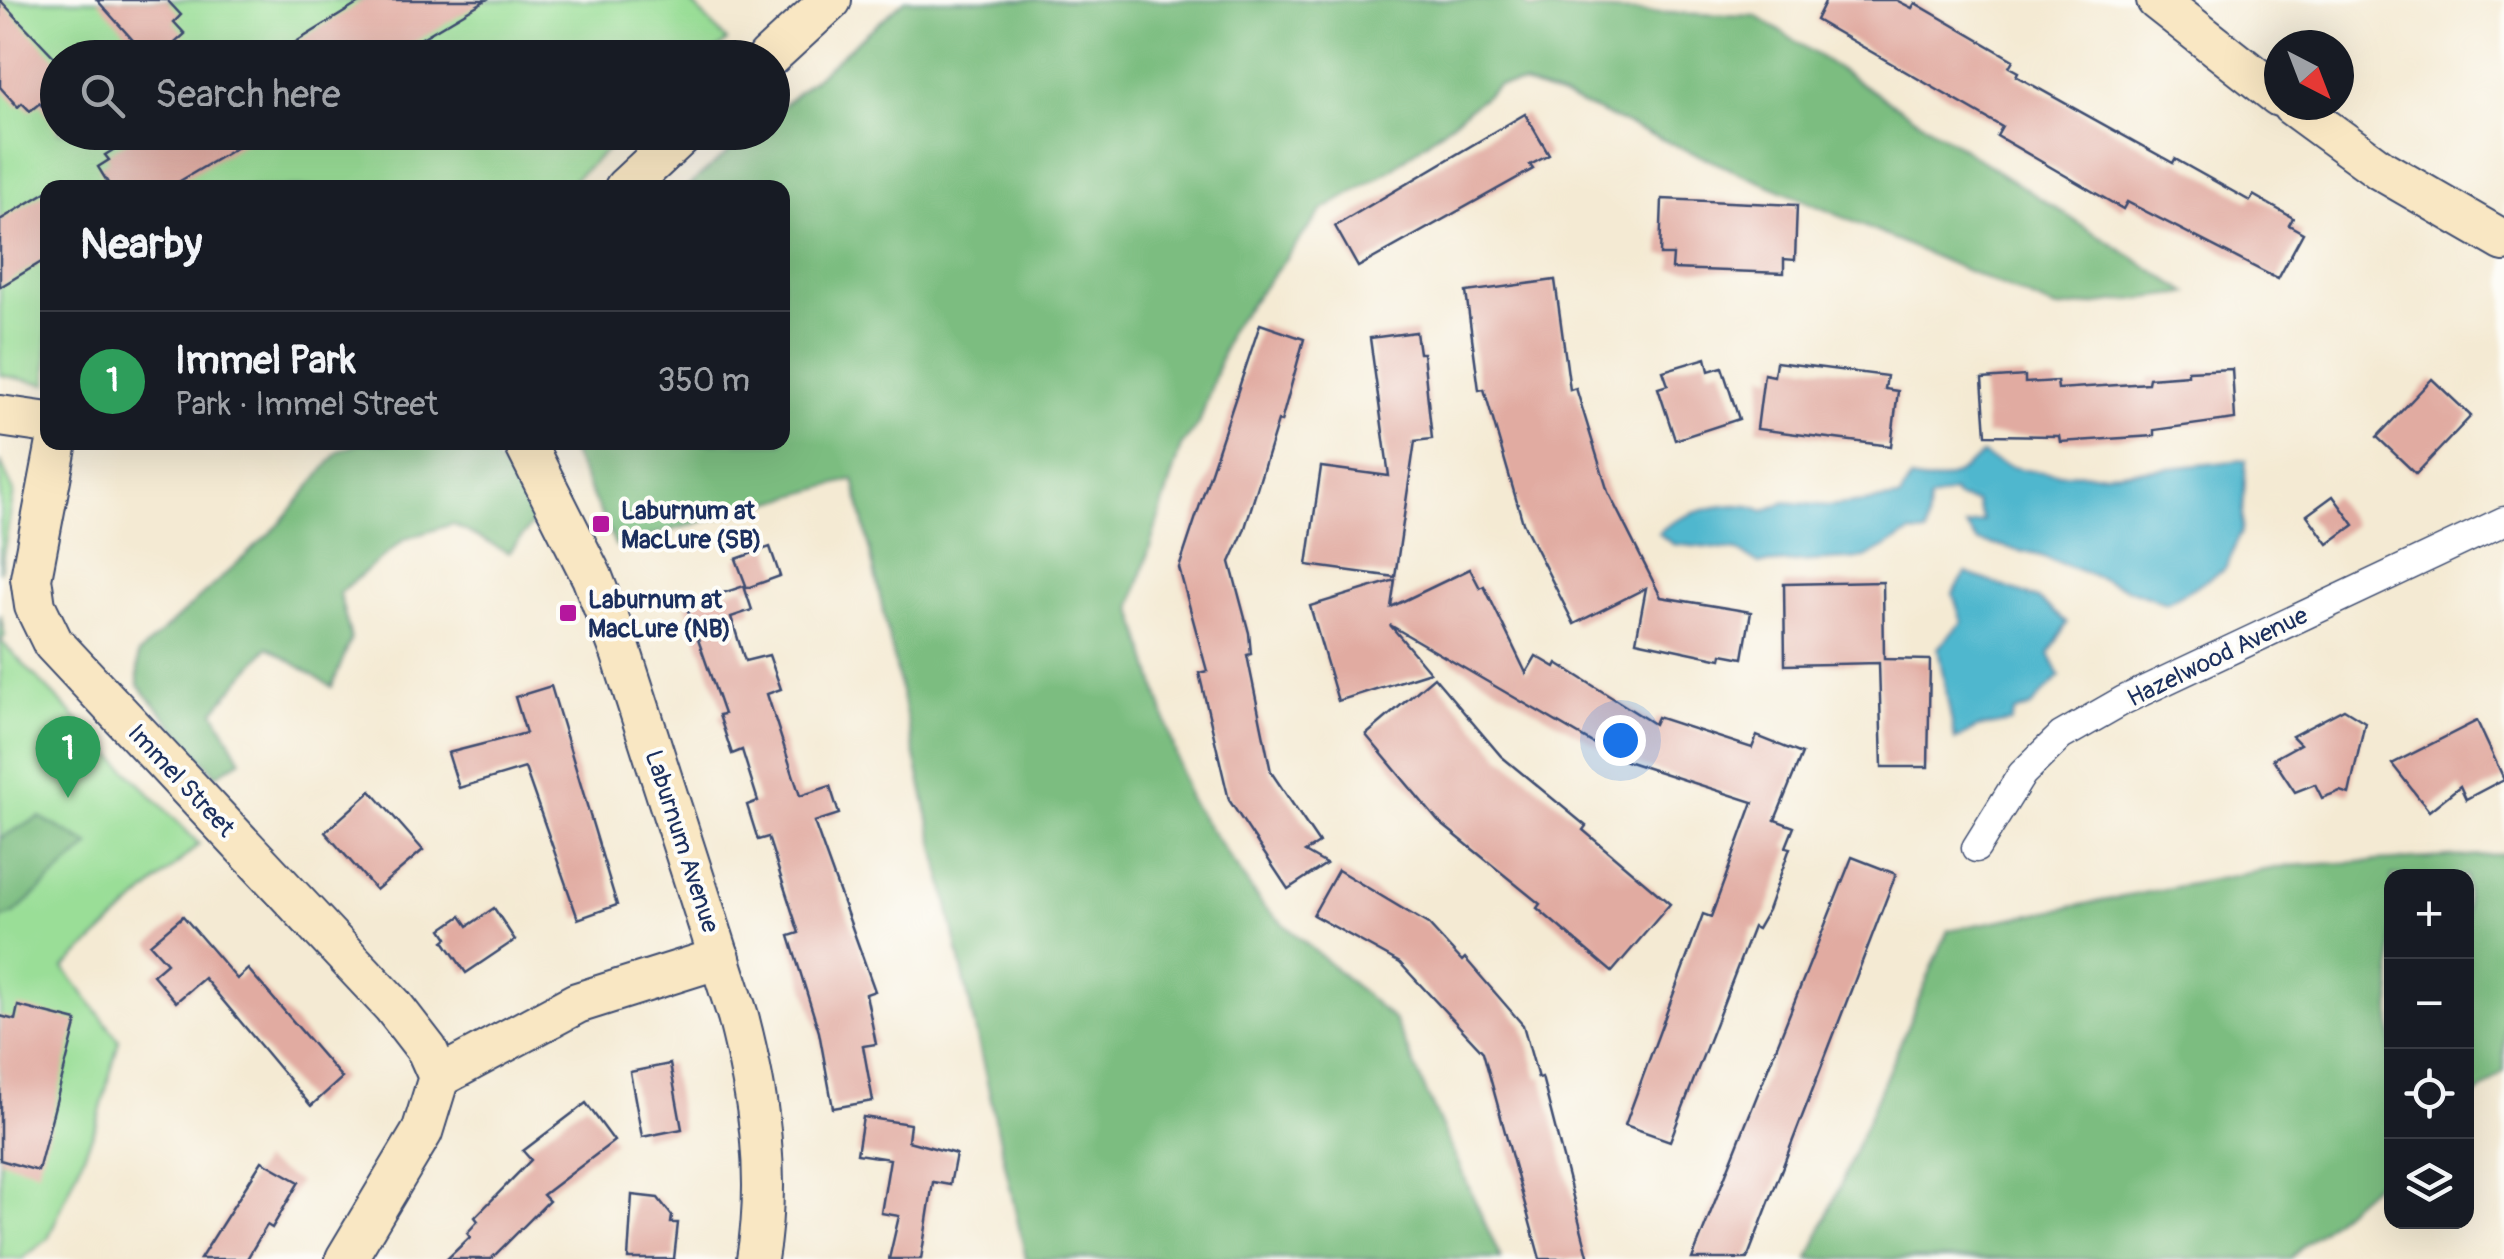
<!DOCTYPE html>
<meta charset="utf-8">
<style>
:root{--surface:#171b24;--page:#20242c;--text:#f1f3f6;--muted:#9ea1a6;--line:#363941;--accent:#ea580c}
body{margin:0;font-family:Pangolin,sans-serif;background:var(--page);color:var(--text)}
.controls{position:absolute;right:30px;bottom:30px;display:grid;overflow:hidden;border-radius:20px;box-shadow:0 10px 40px #0002}
.controls button{width:90px;height:90px;display:grid;place-items:center;padding:0;border:0;border-bottom:2px solid var(--line);background:var(--surface);color:var(--text);font:50px sans-serif}
.compass{position:absolute;left:2264px;top:30px;width:90px;height:90px;border-radius:50%;background:var(--surface);box-shadow:0 10px 40px #0002;rotate:138deg}
.you{position:absolute;left:1620px;top:740px;width:35px;height:35px;margin:-25px;border:8px solid #fff;border-radius:50%;background:#1a73e8;box-shadow:0 0 0 15px #1a73e833}
.badge{display:grid;place-items:center;width:65px;height:65px;border-radius:50%;background:var(--accent);color:#fff;font-size:32px;font-weight:700}
.pin{position:absolute;translate:-50% -82px;filter:drop-shadow(0 2px 5px #0008)}
.pin::after{content:'';position:absolute;top:52px;width:35px;height:30px;background:inherit;clip-path:polygon(0 0,100% 0,50% 100%)}
.list{margin:0;padding:0;list-style:none}
h2{display:flex;justify-content:space-between;align-items:center;height:130px;margin:0;padding:0 40px;font-size:42px}
h2 small{font-size:32px;font-weight:400;color:var(--muted)}
.list li{display:grid;grid-template-columns:65px 1fr auto;gap:30px;align-items:center;box-sizing:border-box;height:140px;padding:0 40px;border-top:2px solid var(--line)}
.list b{display:block;font-size:38px;white-space:nowrap}
.list p{margin:0;font-size:32px;white-space:nowrap;color:var(--muted)}
.list em{font-size:32px;font-style:normal;color:var(--muted)}
.icon{flex:none;width:55px;height:55px;fill:none;stroke:currentColor;stroke-width:2;stroke-linecap:round;stroke-linejoin:round}
.map{position:relative;flex:none;width:2504px;height:1259px;overflow:hidden}
.search{position:absolute;background:var(--surface);box-shadow:0 10px 40px #0002;left:40px;top:40px;width:750px;height:110px;display:flex;align-items:center;gap:25px;box-sizing:border-box;padding:0 35px;border-radius:55px;color:var(--muted);font-size:38px}
.panel{position:absolute;background:var(--surface);box-shadow:0 10px 40px #0002;left:40px;top:180px;width:750px;height:270px;border-radius:20px}
.map>svg:first-child{display:block}
</style>
<div class="map">
<svg width="2504" height="1259" viewBox="0 0 2504 1259">
<rect width="100%" height="100%" fill="#fdfcf7"/>
<filter id="ink" filterUnits="userSpaceOnUse"><feTurbulence type="fractalNoise" baseFrequency=".01" numOctaves="2"/><feDisplacementMap in="SourceGraphic" scale="20" xChannelSelector="R" yChannelSelector="G"/><feConvolveMatrix kernelMatrix="1 2 1 2 8 2 1 2 1" color-interpolation-filters="sRGB"/></filter>
<filter id="wash" filterUnits="userSpaceOnUse"><feTurbulence type="fractalNoise" baseFrequency=".0048" numOctaves="4" result="noise"/><feDisplacementMap in="SourceGraphic" scale="40" xChannelSelector="R" yChannelSelector="G"/><feGaussianBlur stdDeviation="2.25" result="paint"/><feColorMatrix in="noise" values="0 0 0 0 0 0 0 0 0 0 0 0 0 0 0 0 0 1.4 0 .05"/><feComposite in="paint" operator="in"/></filter>
<g filter="url(#wash)">
<rect width="100%" height="100%" fill="#f4ead3"/>
<g fill="#9ade97" stroke="#5a867a" stroke-width="2.5">
<polygon points="0,0 689,0 727,41 708,58 58,58 58,132 626,133 565,187 48,188 47,384 0,375"/>
<polygon points="0,461 14,492 0,573"/>
<polygon points="0,614 5,636 1,641 199,844 64,968 119,1040 97,1124 48,1239 22,1259 0,1259"/>
</g>
<g fill="#7bbd80" stroke="#4b766f" stroke-width="2.5">
<polygon points="905,0 1519,0 1530,8 1756,16 2188,293 2056,309 1566,98 1524,84 1499,85 1391,170 1322,211 1230,330 1199,424 1181,446 1132,606 1189,799 1263,906 1394,1020 1501,1259 1026,1259 854,479 616,546 567,443 782,442 782,188 687,187 751,133 772,132 773,114"/>
<polygon points="361,443 481,443 535,503 539,515 509,553 452,524 405,539 339,593 351,639 332,687 268,647 214,711 241,760 216,775 138,685 138,654 278,526 339,451"/>
<polygon points="40,817 90,845 14,914 0,919 0,838"/>
<polygon points="2504,854 2504,1071 2467,1103 2466,876 2392,876 2391,1169 2289,1259 1809,1259 1948,930 2286,866"/>
</g>
<g fill="#50b7ce" stroke="#367396" stroke-width="2.5">
<path d="M1982,454C2032,491 2183,465 2246,460L2242,530L2225,569L2166,603L2041,556L1977,541L1966,526L1983,521L1976,502L1958,498L1953,492L1929,500L1926,534L1911,533L1865,558L1759,564L1738,551L1673,544L1658,533C1681,512 1736,496 1764,511L1785,502L1828,506L1900,498L1910,479C1941,487 1959,475 1982,454Z"/>
<polygon points="1966,573 2038,599 2067,623 2049,654 2060,676 2030,707 2015,712 2011,722 1977,728 1955,740 1938,648 1962,622 1953,594"/>
</g>
<g id="blocks">
<g fill="#e1aba1">
<polygon points="0,0 58,61 58,132 40,103 30,111 22,103 18,107 0,87"/>
<polygon points="97,0 167,0 181,15 174,22 185,34 158,58 149,58"/>
<polygon points="364,0 486,0 388,58 270,58"/>
<polygon points="1826,0 1896,0 1912,8 1915,3 2013,60 2009,67 2018,72 2016,76 2173,163 2175,159 2250,201 2253,195 2293,218 2289,225 2303,233 2278,279 2127,202 2123,209 1997,136 2002,127 1816,20"/>
<polygon points="1525,114 1549,155 1530,165 1533,169 1358,267 1335,226"/>
<polygon points="142,132 263,132 168,188 111,188 98,167 109,160 105,155"/>
<polygon points="48,191 48,258 0,287 0,220"/>
<polygon points="1662,199 1797,205 1795,260 1784,259 1784,273 1672,269 1673,255 1660,255"/>
<polygon points="1555,280 1570,390 1576,388 1608,492 1661,597 1751,612 1743,658 1722,654 1721,659 1636,641 1646,588 1574,624 1523,523 1484,389 1479,390 1466,292"/>
<polygon points="1260,324 1304,339 1281,422 1278,421 1244,531 1230,562 1249,633 1251,654 1247,655 1271,772 1319,843 1305,852 1326,864 1288,889 1229,800 1199,673 1207,671 1179,568"/>
<polygon points="1416,332 1419,353 1423,353 1432,439 1415,441 1395,577 1307,565 1321,467 1389,476 1370,338"/>
<polygon points="1706,358 1709,371 1722,367 1739,419 1675,440 1658,388 1668,385 1663,371"/>
<polygon points="1776,362 1887,376 1885,389 1898,391 1891,446 1757,429 1764,374 1774,376"/>
<polygon points="2232,369 2235,419 2154,430 2154,436 2060,442 2059,436 1986,435 1982,379 2025,376 2025,383 2057,381 2058,389 2148,383 2149,378 2188,375 2188,371"/>
<polygon points="2432,379 2471,416 2416,474 2377,437"/>
<polygon points="2333,496 2354,525 2328,544 2307,515"/>
<polygon points="770,547 780,576 747,588 736,559"/>
<polygon points="1470,569 1480,588 1484,586 1526,673 1536,656 1555,667 1557,663 1654,724 1657,717 1752,748 1757,736 1802,754 1775,820 1794,827 1786,847 1790,848 1768,910 1757,929 1753,927 1670,1141 1625,1125 1703,914 1711,917 1753,802 1620,759 1390,625 1430,672 1338,701 1310,606 1395,580 1391,607"/>
<polygon points="1883,582 1884,659 1930,660 1928,767 1882,767 1879,663 1785,665 1784,584"/>
<polygon points="744,586 752,610 731,617 745,661 769,655 781,689 767,694 800,796 830,786 839,814 814,822 875,991 866,994 876,1044 863,1046 873,1101 833,1108 819,1032 789,936 799,933 768,837 758,840 747,805 758,801 742,750 732,754 719,715 724,714 686,605"/>
<polygon points="1434,677 1501,756 1586,826 1583,830 1670,904 1612,972 1537,908 1540,904 1438,821 1366,735"/>
<polygon points="551,686 617,905 578,919 525,768 459,788 448,753 526,733 515,697"/>
<polygon points="2344,709 2365,722 2349,794 2340,791 2322,798 2315,784 2295,792 2273,759 2300,744 2292,736"/>
<polygon points="2477,721 2504,779 2466,799 2460,786 2429,811 2392,764"/>
<polygon points="371,791 423,850 376,890 325,832"/>
<polygon points="1852,857 1896,874 1747,1259 1692,1259"/>
<polygon points="1338,870 1428,924 1462,961 1465,958 1523,1025 1538,1078 1542,1077 1589,1259 1540,1259 1483,1052 1400,963 1313,915"/>
<polygon points="494,908 515,940 466,973 444,941 448,938 442,929 461,916 468,926"/>
<polygon points="183,916 237,979 248,969 342,1078 311,1106 204,978 176,1002 153,975 167,963 150,944"/>
<polygon points="18,1006 77,1021 38,1171 0,1160 0,1016 15,1020"/>
<polygon points="670,1064 682,1129 642,1137 630,1072"/>
<polygon points="586,1103 614,1141 543,1195 549,1201 491,1259 447,1259 470,1237 467,1233 478,1221 475,1217 531,1160 523,1151"/>
<polygon points="863,1117 910,1124 908,1141 956,1154 950,1185 933,1182 921,1259 889,1259 899,1216 881,1213 890,1159 857,1154"/>
<polygon points="262,1161 299,1182 272,1228 267,1225 247,1259 200,1259"/>
<polygon points="632,1195 658,1198 672,1216 671,1223 678,1223 674,1259 628,1259"/>
</g>
</g>
</g>
<g filter="url(#ink)">
<use href="#blocks" fill-opacity="0" stroke="#3c4b70" stroke-width="2.5"/>
<g fill="none" stroke-linecap="round" stroke-linejoin="round">
<g stroke="#3c4b70" stroke-width="31">
<polyline id="street" points="1976,848 2022,774 2061,736 2124,700 2504,521"/>
</g>
<g stroke="#3c4b70" stroke-width="44">
<g id="secondary">
<polyline points="2157,0 2279,96"/>
<polyline points="768,58 831,0"/>
<polyline points="2292,105 2381,170 2504,241"/>
<polyline points="625,188 685,132"/>
<polyline points="0,416 48,423"/>
<polyline points="57,442 31,578 35,606 53,643 393,1006 427,1050 439,1077 422,1132 346,1259"/>
<path d="M524,442L592,577L621,652L738,1016C759,1097 771,1176 757,1259"/>
<polyline points="439,1077 577,1003 720,958"/>
</g>
</g>
<use href="#street" stroke="#fff" stroke-width="28"/>
<use href="#secondary" stroke="#f9e7c3" stroke-width="40"/>
</g>
</g>
<g fill="#b5179e" stroke="#fdfcf7" stroke-width="4">
<rect x="591" y="514" width="20" height="20" rx="5"/>
<rect x="558" y="603" width="20" height="20" rx="5"/>
</g>
<g text-anchor="middle" stroke-width="8" stroke-linejoin="round" paint-order="stroke">
<g font-size="25" font-weight="bold" fill="#1b2f5e" stroke="#fdfcf7" text-anchor="start">
<text x="621" y="519">Laburnum at<tspan x="621" dy="29">MacLure (SB)</tspan></text>
<text x="588" y="608">Laburnum at<tspan x="588" dy="29">MacLure (NB)</tspan></text>
</g>
<g font-size="25" fill="#1b2f5e" stroke="#fdfcf7">
<text transform="translate(2217 656) rotate(-26)" y="9">Hazelwood Avenue</text>
<text transform="translate(182 780) rotate(47)" y="9">Immel Street</text>
<text transform="translate(683 841) rotate(72)" y="9">Laburnum Avenue</text>
</g>
</g>
</svg>
<div class="controls">
<button>+</button>
<button>−</button>
<button><svg class="icon" aria-label="locate" viewBox="0 0 24 24"><circle cx="12" cy="12" r="6"/><path d="M12 2v4M12 18v4M2 12h4M18 12h4"/></svg></button>
<button><svg class="icon" aria-label="layers" viewBox="0 0 24 24"><path d="M12 4l9 5-9 5-9-5zM3 14l9 5 9-5"/></svg></button>
</div>
<svg class="compass" viewBox="-18 -18 36 36"><path d="M0-13l5 13h-10z" fill="#e53935"/><path d="M0 13l5-13h-10z" fill="#9ea1a6"/></svg>
<div class="you"></div>
<div class="pin badge" style="left:68px;top:798px;background:#2e9e5b">1</div>
<div class="search"><svg class="icon" aria-label="search" viewBox="0 0 24 24"><circle cx="10" cy="10" r="6"/><path d="M15 15l6 6"/></svg>Search here</div>
<section class="panel">
<h2>Nearby<small></small></h2>
<ul class="list">
<li><span class="badge" style="background:#2e9e5b">1</span><div><b>Immel Park</b><p>Park · Immel Street</p></div><em>350 m</em></li>
</ul>
</section>
</div>
